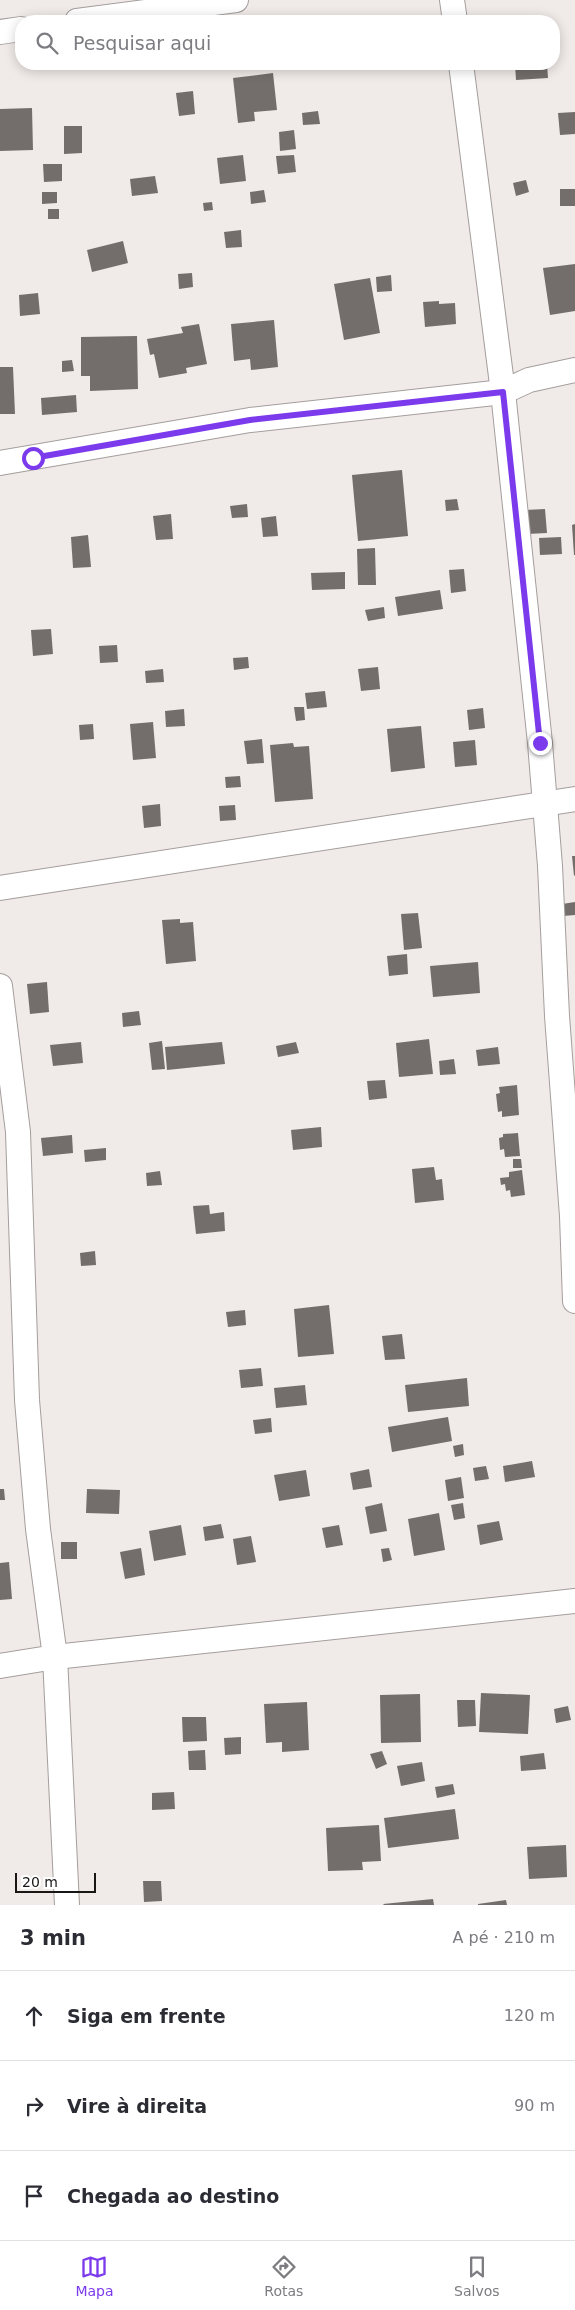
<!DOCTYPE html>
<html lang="pt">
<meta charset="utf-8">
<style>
:root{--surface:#fff;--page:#f2f2f3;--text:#2b2b33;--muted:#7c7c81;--line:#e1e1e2;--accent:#7c3aed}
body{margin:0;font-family:"DejaVu Sans",sans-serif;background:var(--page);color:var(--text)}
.scale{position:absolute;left:15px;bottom:12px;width:81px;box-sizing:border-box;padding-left:5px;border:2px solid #191716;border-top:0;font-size:14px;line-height:18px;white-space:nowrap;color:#191716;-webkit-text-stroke:4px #fff;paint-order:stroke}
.stop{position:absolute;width:15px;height:15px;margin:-11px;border:4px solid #7c3aed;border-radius:50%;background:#fff}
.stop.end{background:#7c3aed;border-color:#fff;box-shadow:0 1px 5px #0008}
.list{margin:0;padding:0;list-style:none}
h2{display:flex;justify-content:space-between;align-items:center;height:65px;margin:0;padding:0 20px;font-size:21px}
h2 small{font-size:16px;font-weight:400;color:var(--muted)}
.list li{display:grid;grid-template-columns:32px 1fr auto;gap:15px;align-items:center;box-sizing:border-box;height:90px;padding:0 20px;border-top:1px solid var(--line)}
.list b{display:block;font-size:19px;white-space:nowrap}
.list em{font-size:16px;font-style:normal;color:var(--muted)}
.icon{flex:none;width:28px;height:28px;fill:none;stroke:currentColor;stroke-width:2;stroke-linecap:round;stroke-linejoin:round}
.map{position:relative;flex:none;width:575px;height:1905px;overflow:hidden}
.search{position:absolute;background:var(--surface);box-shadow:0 2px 12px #0003;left:15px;right:15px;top:15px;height:55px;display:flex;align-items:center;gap:12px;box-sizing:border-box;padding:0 18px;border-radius:20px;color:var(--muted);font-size:19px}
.sheet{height:335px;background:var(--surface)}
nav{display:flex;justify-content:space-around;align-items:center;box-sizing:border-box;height:70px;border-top:1px solid var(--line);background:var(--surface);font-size:14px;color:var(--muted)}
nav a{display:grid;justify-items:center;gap:2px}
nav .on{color:var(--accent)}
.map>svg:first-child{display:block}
</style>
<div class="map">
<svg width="575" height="1905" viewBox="0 0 575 1905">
<rect width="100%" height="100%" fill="#f0eae8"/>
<g fill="#736e6c">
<polygon points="515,64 547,64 548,78 516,80"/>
<polygon points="273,73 277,110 254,112 255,121 238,123 233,78"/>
<polygon points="193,91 195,114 179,116 176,93"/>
<polygon points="32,108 33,150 0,151 0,109"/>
<polygon points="318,111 320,124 303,125 302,113"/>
<polygon points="575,112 575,134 560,135 558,113"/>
<polygon points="64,126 82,126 82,153 64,154"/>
<polygon points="294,130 296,149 280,151 279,132"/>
<polygon points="243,155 246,181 220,184 217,158"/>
<polygon points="294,155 296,172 278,174 276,156"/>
<polygon points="43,164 62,164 62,181 44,182"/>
<polygon points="155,176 158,193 132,196 130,179"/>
<polygon points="526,180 529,192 516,196 513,183"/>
<rect x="560" y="189" width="15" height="17"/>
<polygon points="264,190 266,202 251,204 250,192"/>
<polygon points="42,192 57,192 57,203 42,204"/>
<polygon points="212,202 213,210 204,211 203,203"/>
<rect x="48" y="209" width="11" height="10"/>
<polygon points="241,230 242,247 226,248 224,232"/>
<polygon points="123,241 128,263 92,272 87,250"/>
<polygon points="575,264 575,311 550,315 543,268"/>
<polygon points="192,273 193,287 179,289 178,274"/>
<polygon points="391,275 392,291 377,292 376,277"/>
<polygon points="370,278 380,333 344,340 334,284"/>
<polygon points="38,293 40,314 20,316 19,295"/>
<polygon points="439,301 439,304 455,303 456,324 425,327 423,302"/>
<polygon points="274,320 278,367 251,370 250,359 234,361 231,324"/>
<polygon points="199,324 207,364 186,368 187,373 159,378 154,354 150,355 147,339 183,333 181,327"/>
<polygon points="137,336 138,389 90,391 90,376 81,376 81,337"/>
<polygon points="72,360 74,371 62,372 62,361"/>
<polygon points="0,367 13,367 15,414 0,414"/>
<polygon points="76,395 77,412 42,415 41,398"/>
<polygon points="402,470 408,536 358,541 352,475"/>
<polygon points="457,499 459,510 446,511 445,500"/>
<polygon points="247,504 248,517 232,518 230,506"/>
<polygon points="545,509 547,533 527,534 525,510"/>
<polygon points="171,514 173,539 156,540 153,516"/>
<polygon points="276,516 278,536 263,537 261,518"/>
<polygon points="575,524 575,555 574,555 572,525"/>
<polygon points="88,535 91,567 73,568 71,537"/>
<polygon points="561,537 562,554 540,555 539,538"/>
<polygon points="375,548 376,585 358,585 357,549"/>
<polygon points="464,569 466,591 451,593 449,570"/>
<polygon points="345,572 345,589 312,590 311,573"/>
<polygon points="440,590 443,609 398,616 395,597"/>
<polygon points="384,607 385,618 368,621 365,610"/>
<polygon points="51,629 53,654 33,656 31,630"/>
<polygon points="117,645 118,662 100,663 99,646"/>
<polygon points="248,657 249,668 234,670 233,658"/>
<polygon points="378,667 380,689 361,691 358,669"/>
<polygon points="163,669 164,682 146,683 145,671"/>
<polygon points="325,691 327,707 307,709 305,693"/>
<polygon points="294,707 304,707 305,720 296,721"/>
<polygon points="483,708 485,728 469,730 467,710"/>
<polygon points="184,709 185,726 166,727 165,711"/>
<polygon points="153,722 156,758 133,760 130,724"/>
<polygon points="93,724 94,739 80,740 79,725"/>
<polygon points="421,726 425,768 391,772 387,729"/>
<polygon points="262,739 264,763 247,764 244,741"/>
<polygon points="475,740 477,765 455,767 453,742"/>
<polygon points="293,743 294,747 309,746 313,799 275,802 270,745"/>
<polygon points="240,776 241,787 226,788 225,777"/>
<polygon points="160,804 161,826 144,828 142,806"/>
<polygon points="235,805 236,820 220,821 219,806"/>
<polygon points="572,856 575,856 575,875 574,876"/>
<polygon points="575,902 575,915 563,916 562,904"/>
<polygon points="418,913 422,948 404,950 401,914"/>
<polygon points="180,919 180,923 193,922 196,961 166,964 162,920"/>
<polygon points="407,954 408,974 389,976 387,956"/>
<polygon points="478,962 480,993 433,997 430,966"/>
<polygon points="47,982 49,1012 30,1014 27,984"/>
<polygon points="139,1011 141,1025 123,1027 122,1013"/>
<polygon points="429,1039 433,1074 399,1077 396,1043"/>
<polygon points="162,1041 165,1069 152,1070 149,1043"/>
<polygon points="81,1042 83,1063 53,1066 50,1045"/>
<polygon points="222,1042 225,1064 167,1070 165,1047"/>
<polygon points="296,1042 299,1053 278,1057 276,1046"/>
<polygon points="498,1047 500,1064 478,1066 476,1050"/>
<polygon points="454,1059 456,1074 440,1075 439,1061"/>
<polygon points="385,1080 387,1098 369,1100 367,1081"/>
<polygon points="517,1085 519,1115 502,1117 502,1111 498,1112 496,1094 500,1093 499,1087"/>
<polygon points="321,1127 322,1147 293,1150 291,1130"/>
<polygon points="518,1133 520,1156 505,1157 504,1149 500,1150 499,1138 503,1137 503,1134"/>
<polygon points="72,1135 73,1153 43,1156 41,1138"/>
<polygon points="106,1148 106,1160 85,1162 84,1150"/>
<polygon points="513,1159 521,1159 522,1168 513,1168"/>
<polygon points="434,1167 436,1180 442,1179 444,1200 415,1203 412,1169"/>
<polygon points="522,1170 525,1195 511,1197 510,1190 506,1191 505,1184 501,1185 500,1178 509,1177 509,1172"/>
<polygon points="160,1171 162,1185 147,1186 146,1173"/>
<polygon points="209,1205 210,1214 224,1212 225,1231 196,1234 193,1206"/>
<polygon points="95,1251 96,1265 81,1266 80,1253"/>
<polygon points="329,1305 334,1354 298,1357 294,1309"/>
<polygon points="245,1310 246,1325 228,1327 226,1312"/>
<polygon points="402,1334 405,1359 385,1360 382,1336"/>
<polygon points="261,1368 263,1386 241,1388 239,1370"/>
<polygon points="467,1378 469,1406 408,1412 405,1385"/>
<polygon points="305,1385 307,1405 276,1408 274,1388"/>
<polygon points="448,1417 452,1441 392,1452 388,1427"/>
<polygon points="271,1418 272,1432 255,1434 253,1420"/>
<polygon points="463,1444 464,1455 455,1457 453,1446"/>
<polygon points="532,1461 535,1477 505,1482 503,1466"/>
<polygon points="486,1466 489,1479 475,1481 473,1468"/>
<polygon points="369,1469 372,1487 353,1490 350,1473"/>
<polygon points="306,1470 310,1496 279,1501 274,1475"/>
<polygon points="461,1477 464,1498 448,1501 445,1480"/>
<polygon points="0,1489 4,1489 5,1500 0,1500"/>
<polygon points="87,1489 120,1490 119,1514 86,1513"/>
<polygon points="382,1503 387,1531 370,1534 365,1507"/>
<polygon points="463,1503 465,1518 454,1520 451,1505"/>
<polygon points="439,1513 445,1550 414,1556 408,1519"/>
<polygon points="499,1521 503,1540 480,1545 477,1525"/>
<polygon points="221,1524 224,1538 205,1541 203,1527"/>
<polygon points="181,1525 186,1555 154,1561 149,1531"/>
<polygon points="339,1525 343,1545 326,1548 322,1528"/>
<polygon points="251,1536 256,1562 237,1565 233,1539"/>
<rect x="61" y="1542" width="16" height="17"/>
<polygon points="141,1548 145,1575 125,1579 120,1552"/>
<polygon points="389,1548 392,1560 383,1562 381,1549"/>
<polygon points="9,1562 12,1599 0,1600 0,1563"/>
<polygon points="481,1693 530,1695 528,1734 479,1732"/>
<polygon points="420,1694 421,1742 381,1743 380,1695"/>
<polygon points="457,1700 475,1700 476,1726 458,1727"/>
<polygon points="307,1702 309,1750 282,1752 282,1742 266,1743 264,1704"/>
<polygon points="568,1706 571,1720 556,1723 554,1709"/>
<polygon points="182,1717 206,1717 207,1741 183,1742"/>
<polygon points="241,1737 241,1754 225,1755 224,1738"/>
<polygon points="205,1750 206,1770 189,1770 188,1751"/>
<polygon points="382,1751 387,1764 376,1769 370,1754"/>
<polygon points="544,1753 546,1769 521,1771 520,1756"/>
<polygon points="422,1762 425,1781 401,1786 397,1766"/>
<polygon points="453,1784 455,1794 437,1798 435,1787"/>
<polygon points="174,1792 175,1809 152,1810 152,1793"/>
<polygon points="455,1809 459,1839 388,1848 384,1818"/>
<polygon points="379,1825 381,1861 362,1862 363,1870 328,1871 326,1828"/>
<polygon points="566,1845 567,1877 529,1879 527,1847"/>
<polygon points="143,1881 161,1881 162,1901 144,1902"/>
<polygon points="433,1899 434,1905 384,1905 383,1904"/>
<polygon points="506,1900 507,1905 478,1905 478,1904"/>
</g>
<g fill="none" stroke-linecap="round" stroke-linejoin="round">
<g stroke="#a49e9c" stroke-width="26">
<g id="street">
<polyline points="452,0 455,21"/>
<polyline points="77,21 236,0"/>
<polyline points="0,32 21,29"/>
<polyline points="461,64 503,392 540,743 550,866 557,1016 572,1216 575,1301"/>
<polyline points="0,463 250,420 503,392 529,380 575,370"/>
<polyline points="0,888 575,799"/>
<polyline points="0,986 18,1132 27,1400 38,1529 55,1657 67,1905"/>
<polyline points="0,1666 55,1657 575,1601"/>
</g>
</g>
<use href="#street" stroke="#fff" stroke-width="24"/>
</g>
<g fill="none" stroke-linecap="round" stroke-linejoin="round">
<polyline stroke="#7c3aed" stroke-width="6" points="33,458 250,420 503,392 540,743"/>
</g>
</svg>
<div class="scale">20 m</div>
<div class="stop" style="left:33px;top:458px"></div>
<div class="stop end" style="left:540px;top:743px"></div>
<div class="search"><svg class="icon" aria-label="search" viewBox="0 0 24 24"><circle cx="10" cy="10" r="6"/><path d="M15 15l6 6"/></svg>Pesquisar aqui</div>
</div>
<section class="sheet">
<h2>3 min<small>A pé · 210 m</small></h2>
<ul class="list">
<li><svg class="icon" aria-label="ahead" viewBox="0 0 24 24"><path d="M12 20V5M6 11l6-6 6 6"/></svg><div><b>Siga em frente</b></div><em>120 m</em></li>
<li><svg class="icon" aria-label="right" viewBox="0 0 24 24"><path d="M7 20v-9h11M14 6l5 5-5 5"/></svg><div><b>Vire à direita</b></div><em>90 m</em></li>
<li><svg class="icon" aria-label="arrive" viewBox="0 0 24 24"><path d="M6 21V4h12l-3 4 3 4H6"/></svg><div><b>Chegada ao destino</b></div></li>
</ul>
</section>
<nav>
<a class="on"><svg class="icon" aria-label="map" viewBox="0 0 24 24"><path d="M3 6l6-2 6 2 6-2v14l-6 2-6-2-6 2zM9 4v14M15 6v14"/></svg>Mapa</a>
<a><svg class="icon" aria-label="directions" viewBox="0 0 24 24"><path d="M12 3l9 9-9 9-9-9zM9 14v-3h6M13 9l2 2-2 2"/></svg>Rotas</a>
<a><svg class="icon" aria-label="saved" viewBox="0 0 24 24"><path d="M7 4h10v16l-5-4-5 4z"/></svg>Salvos</a>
</nav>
